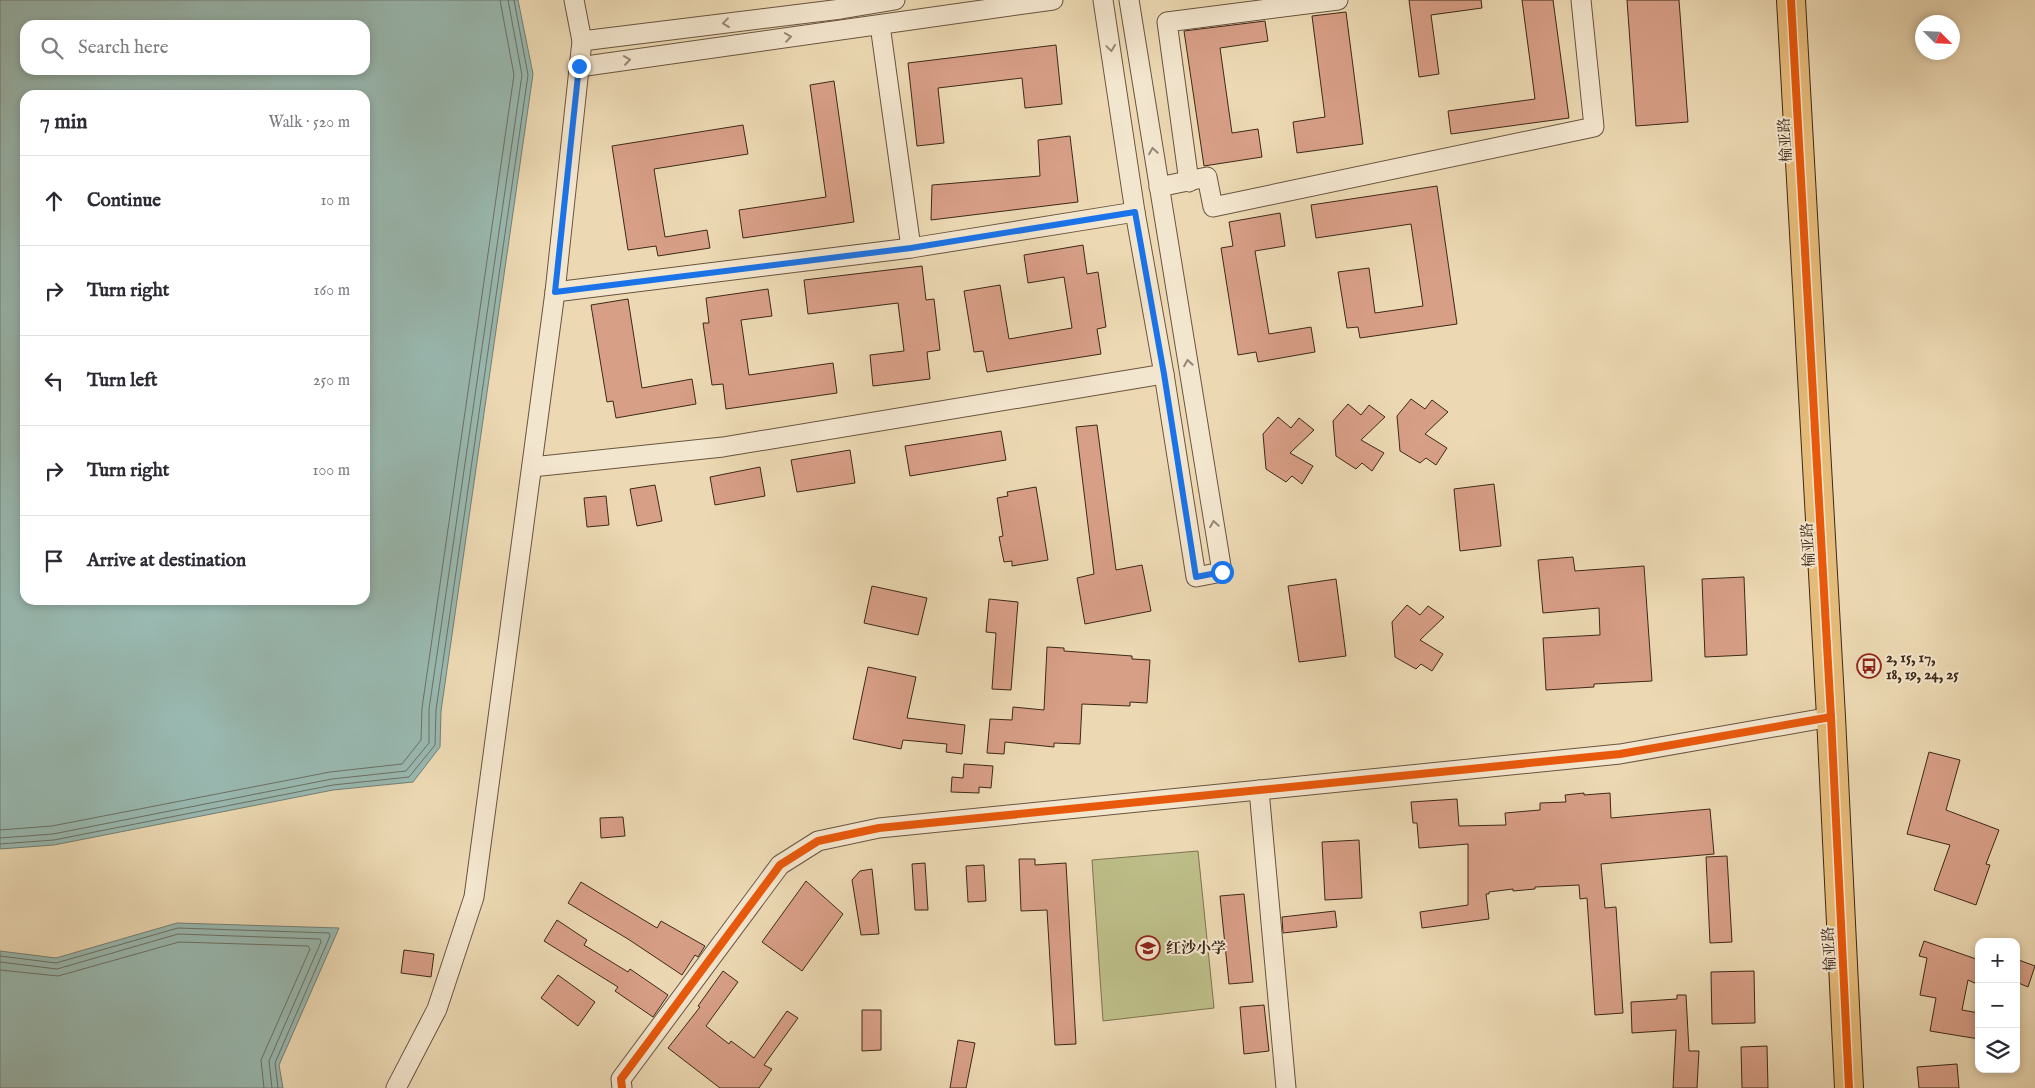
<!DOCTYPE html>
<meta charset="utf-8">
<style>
:root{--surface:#fff;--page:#f7f7f7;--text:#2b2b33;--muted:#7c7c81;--line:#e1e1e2}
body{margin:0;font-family:"IM FELL English","Noto Serif SC",serif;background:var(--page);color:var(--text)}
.controls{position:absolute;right:15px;bottom:15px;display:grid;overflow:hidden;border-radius:10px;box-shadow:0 2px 8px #0003}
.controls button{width:45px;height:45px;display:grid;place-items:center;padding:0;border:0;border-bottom:1px solid var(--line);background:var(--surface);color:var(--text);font:25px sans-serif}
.compass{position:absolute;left:1915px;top:15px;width:45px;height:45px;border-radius:50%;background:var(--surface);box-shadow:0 2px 8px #0003;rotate:114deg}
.stop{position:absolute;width:15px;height:15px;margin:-11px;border:4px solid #1a73e8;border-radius:50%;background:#fff}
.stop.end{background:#1a73e8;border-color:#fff;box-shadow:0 1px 5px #0008}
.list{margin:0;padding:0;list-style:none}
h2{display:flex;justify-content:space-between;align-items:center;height:65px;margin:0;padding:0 20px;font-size:21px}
h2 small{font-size:16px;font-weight:400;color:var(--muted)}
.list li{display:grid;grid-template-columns:32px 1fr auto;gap:15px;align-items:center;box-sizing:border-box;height:90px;padding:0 20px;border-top:1px solid var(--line)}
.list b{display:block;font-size:19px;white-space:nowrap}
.list em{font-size:16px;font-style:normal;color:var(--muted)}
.icon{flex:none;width:28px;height:28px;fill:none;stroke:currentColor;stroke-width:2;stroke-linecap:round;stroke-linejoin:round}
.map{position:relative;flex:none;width:2035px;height:1088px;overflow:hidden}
.search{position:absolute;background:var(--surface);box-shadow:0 2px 8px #0003;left:20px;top:20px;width:350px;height:55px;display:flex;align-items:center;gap:12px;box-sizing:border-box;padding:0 18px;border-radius:15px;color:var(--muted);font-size:19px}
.panel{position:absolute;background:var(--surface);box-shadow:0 2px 8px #0003;left:20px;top:90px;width:350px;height:515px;border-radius:15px}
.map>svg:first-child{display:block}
</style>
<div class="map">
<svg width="2035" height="1088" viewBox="0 0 2035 1088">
<rect width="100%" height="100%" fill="#ecd9b3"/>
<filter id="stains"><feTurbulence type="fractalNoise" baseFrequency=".004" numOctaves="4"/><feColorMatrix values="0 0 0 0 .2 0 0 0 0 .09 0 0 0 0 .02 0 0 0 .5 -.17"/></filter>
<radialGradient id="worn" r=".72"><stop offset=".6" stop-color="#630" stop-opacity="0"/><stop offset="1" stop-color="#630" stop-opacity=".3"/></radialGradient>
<polygon fill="#bdbe89" stroke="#7e7350" points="1198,851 1214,1008 1103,1021 1092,860"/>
<g fill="#99b9b1" stroke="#757f74" fill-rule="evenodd">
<path d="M0,0H518L533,74L441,711L440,747L413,782L333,790L54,845L0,849ZM25,25H365V70H25ZM25,95H365V600H25Z"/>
<polygon points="177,923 339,928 279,1065 283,1088 0,1088 0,951 56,958"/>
</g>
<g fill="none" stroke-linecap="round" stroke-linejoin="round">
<g stroke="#6c7064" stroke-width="1">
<polyline points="0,830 52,826 330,772 402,764 421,740 422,708 514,75 500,0"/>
<polyline points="0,838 53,834 332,779 406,771 429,743 429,709 522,75 508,0"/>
<polyline points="0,844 54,840 333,785 409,777 435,745 436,710 528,75 514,0"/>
<polyline points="0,956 56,963 178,928 329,933 330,936 275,1063 278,1088"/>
<polyline points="0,962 57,969 178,934 320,939 321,942 269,1061 272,1088"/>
<polyline points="0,970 58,976 179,942 308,946 310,949 261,1060 264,1088"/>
</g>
</g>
<g fill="#d89f87" stroke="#3e2818">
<polygon points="1409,0 1481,0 1482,8 1431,15 1439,74 1419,77"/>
<polygon points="1522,0 1553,0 1569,118 1451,134 1448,111 1535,99"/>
<polygon points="1627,0 1679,0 1688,122 1636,126"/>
<polygon points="1346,12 1363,144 1297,153 1293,122 1325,117 1312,16"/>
<polygon points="1265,21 1268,41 1220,48 1232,133 1258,129 1262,157 1204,166 1184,31"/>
<polygon points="1056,45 1062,104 1025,108 1022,78 938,88 944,143 917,146 908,63"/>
<polygon points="834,81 854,222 743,238 739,210 826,197 810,85"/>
<polygon points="743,125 748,154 654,169 665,237 707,230 710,248 658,256 656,246 628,250 612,146"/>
<polygon points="1070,136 1078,202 931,220 932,185 1040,176 1038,140"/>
<polygon points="1437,186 1457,324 1360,338 1358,327 1347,328 1338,272 1369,268 1375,313 1423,306 1411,224 1316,238 1311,205"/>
<polygon points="1280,213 1285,246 1255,251 1269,334 1311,327 1315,352 1258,362 1256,352 1238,355 1221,248 1233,246 1229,222"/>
<polygon points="1083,245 1087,274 1098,272 1106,327 1097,329 1101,354 987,372 983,351 974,352 964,291 1000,285 1009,339 1072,328 1064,277 1028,283 1024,255"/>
<polygon points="922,266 926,300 934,299 940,350 927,352 930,379 873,386 870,355 904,351 898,303 808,314 804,280"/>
<polygon points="768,289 772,316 741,320 749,375 833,363 837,393 726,409 723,384 712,385 703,323 709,323 706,298"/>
<polygon points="628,299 642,388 692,379 696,404 616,418 613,401 607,402 591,305"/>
<polygon points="1411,399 1425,409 1432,400 1448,412 1425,434 1447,448 1436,465 1426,458 1420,463 1400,451 1397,416"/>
<polygon points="1348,404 1361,415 1369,405 1385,417 1361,440 1384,453 1372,471 1362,463 1356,469 1336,456 1333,421"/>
<polygon points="1278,417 1291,428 1299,418 1314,430 1290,453 1313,466 1302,484 1292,476 1286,482 1266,469 1263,434"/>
<polygon points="1097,425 1116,570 1142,565 1151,611 1085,624 1077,578 1094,574 1076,427"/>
<polygon points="1001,431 1006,460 910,476 905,446"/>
<polygon points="850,450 855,483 797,492 791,460"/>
<polygon points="760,467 765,496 715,505 710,477"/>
<polygon points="1494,484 1501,546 1460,551 1454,489"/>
<polygon points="655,485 662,521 637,526 630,489"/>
<polygon points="1036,487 1048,560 1012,566 1012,561 1004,562 999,537 1003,536 997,498 1008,496 1007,492"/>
<polygon points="606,496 609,525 587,527 584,498"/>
<polygon points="1573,557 1575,571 1644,566 1652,681 1594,684 1594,687 1546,690 1543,638 1600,635 1599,608 1543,613 1538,560"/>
<polygon points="1744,577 1747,655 1705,657 1702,579"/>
<polygon points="1336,579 1346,656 1299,662 1288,586"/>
<polygon points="872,586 927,598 918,635 864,623"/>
<polygon points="989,599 1018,602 1011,690 992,689 996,633 986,632"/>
<polygon points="1407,605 1420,615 1428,606 1444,617 1420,640 1443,654 1432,671 1421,664 1416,669 1395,657 1392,622"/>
<polygon points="1047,647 1064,648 1064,651 1132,656 1132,659 1150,660 1147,703 1130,702 1130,706 1082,704 1080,744 1054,743 1054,747 1005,742 1004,754 987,753 990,719 1012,720 1013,707 1044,710"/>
<polygon points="868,667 916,677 907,718 965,725 962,754 946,752 947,744 903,740 901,749 853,739"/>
<polygon points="1929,752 1960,760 1946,810 1999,830 1986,864 1990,865 1976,905 1934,890 1950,845 1907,834"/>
<polygon points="964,764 993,766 991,788 979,787 979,793 951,792 952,777 963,778"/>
<polygon points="1584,793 1584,795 1610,793 1611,818 1710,809 1714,854 1601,864 1605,908 1616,907 1623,1013 1595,1015 1587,898 1580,899 1579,885 1535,887 1535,889 1513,891 1513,889 1489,892 1489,894 1486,894 1489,919 1422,928 1420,912 1468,905 1468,844 1419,848 1417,823 1413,823 1411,802 1457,799 1459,826 1506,825 1505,813 1540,810 1540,803 1566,802 1565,795"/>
<polygon points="623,817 625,836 601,838 600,818"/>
<polygon points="1359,840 1362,898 1325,900 1322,842"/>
<polygon points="1727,856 1732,942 1710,943 1706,857"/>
<polygon points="1019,859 1035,859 1035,865 1066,863 1076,1044 1055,1045 1047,910 1021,911"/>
<polygon points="925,863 928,910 915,910 912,864"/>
<polygon points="984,865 986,901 968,902 966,866"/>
<polygon points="872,869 879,934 861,935 852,880 860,871"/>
<polygon points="806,881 843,914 802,971 762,942"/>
<polygon points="581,882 657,928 661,921 705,946 698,957 695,955 682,975 628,939 568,903"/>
<polygon points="1244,894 1253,982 1229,984 1220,896"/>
<polygon points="1335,911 1337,927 1283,933 1282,917"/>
<polygon points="557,920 587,940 584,945 628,972 630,969 668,995 653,1017 615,991 618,987 544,941"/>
<polygon points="1924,941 1979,960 1979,985 1968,980 1962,1010 1979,1013 1979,1039 1930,1031 1936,998 1920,995 1927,958 1919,956"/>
<polygon points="404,950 434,954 431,977 401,973"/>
<polygon points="2016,959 2035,966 2028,987 2016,982"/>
<polygon points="723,971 738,982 706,1026 729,1044 731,1041 754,1058 787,1011 798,1018 764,1065 772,1069 759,1088 720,1088 668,1048 700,1007 698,1006"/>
<polygon points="1754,971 1755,1023 1712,1024 1711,972"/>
<polygon points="558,975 595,1002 578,1026 541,998"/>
<polygon points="1677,995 1686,995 1689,1051 1699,1051 1697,1088 1673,1088 1676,1030 1632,1033 1631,1002 1677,999"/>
<polygon points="1264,1005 1269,1051 1244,1054 1240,1007"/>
<polygon points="862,1010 881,1010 881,1050 862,1051"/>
<polygon points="958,1040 975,1043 966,1088 950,1088"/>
<polygon points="1767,1046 1768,1088 1742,1088 1741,1047"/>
<polygon points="1957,1064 1959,1088 1919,1088 1917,1067"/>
</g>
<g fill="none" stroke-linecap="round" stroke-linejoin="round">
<g stroke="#6a543f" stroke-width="21">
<g id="minor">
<polyline points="1103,0 1135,212 1164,374 1196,577 1222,572 1129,0"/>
<polyline points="880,25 911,248"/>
<polyline points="582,41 841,9 895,0"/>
<polyline points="579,67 1053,0"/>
<polyline points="1189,182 1167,22 1338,0"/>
<polyline points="1159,187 1207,177 1213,207 1594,127 1581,0"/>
<polyline points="555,292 911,248 1135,212"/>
<polyline points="532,467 723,447 1164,374"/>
<polyline points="1259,790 1286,1088"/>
<polyline points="396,1088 437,1009 474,897 555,292 582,41 574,0"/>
<polyline points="622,1088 621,1079 780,865 818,841 879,828 1620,754 1831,717"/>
</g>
</g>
<g stroke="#3e2818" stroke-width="30">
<polyline id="highway" points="1791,0 1831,717 1849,1088"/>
</g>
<use href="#minor" stroke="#f3e6ce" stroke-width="19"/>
<use href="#highway" stroke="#e6bc7a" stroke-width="28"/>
<g stroke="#f3e6ce" stroke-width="11">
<g id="cycleway">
<polyline points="1791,0 1831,717 1849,1088"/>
<polyline points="622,1088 621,1079 780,865 818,841 879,828 1620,754 1831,717"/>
</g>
</g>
<use href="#cycleway" stroke="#e8590c" stroke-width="8"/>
</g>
<defs><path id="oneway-chevron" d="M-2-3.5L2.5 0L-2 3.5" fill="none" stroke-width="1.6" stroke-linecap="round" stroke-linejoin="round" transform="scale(1.25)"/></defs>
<g stroke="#988773">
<use href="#oneway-chevron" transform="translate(726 23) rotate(173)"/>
<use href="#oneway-chevron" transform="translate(788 37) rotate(-8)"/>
<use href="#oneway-chevron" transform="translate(1111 48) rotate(82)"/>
<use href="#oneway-chevron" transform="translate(627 60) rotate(-8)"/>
<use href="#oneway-chevron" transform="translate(1153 151) rotate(-99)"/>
<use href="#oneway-chevron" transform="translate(1188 363) rotate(-99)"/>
<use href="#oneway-chevron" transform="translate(1214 524) rotate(-99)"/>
</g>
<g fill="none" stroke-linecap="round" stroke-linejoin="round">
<polyline stroke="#1a73e8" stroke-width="6" points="579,66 555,292 911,248 1135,212 1164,374 1196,577 1222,572"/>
</g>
<defs>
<g id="bus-ring" transform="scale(1.25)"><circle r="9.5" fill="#f3e6ce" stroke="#8f2418" stroke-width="1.5"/><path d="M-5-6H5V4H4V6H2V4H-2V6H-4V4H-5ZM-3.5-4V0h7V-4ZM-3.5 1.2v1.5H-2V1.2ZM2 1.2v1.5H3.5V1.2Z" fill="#8f2418"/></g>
<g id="school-ring" transform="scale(1.25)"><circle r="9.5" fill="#f3e6ce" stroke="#8f2418" stroke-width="1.5"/><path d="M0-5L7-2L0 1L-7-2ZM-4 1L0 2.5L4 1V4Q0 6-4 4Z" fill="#8f2418"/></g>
</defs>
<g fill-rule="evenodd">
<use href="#bus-ring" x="1869" y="666"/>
<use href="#school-ring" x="1148" y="948"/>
</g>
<g text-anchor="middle" stroke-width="4" stroke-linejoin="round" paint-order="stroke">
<g font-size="15" fill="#3e2818" stroke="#f3e6ce">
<text transform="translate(1785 140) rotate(-93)" y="5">榆亚路</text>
<text transform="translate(1808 545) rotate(-93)" y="5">榆亚路</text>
<text transform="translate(1829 949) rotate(-93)" y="5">榆亚路</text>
</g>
<g font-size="15" font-weight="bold" fill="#3e2818" stroke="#f3e6ce" text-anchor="start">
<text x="1886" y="662">2, 15, 17,<tspan x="1886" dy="17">18, 19, 24, 25</tspan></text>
<text x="1166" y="953">红沙小学</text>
</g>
</g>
<rect width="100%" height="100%" filter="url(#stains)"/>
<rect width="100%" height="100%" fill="url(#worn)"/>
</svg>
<div class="controls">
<button>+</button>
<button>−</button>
<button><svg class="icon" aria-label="layers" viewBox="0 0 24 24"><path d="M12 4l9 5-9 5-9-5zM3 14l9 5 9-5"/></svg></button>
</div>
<svg class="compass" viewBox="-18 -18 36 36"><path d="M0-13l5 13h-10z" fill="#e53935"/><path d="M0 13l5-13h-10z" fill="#7c7c81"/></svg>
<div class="stop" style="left:1222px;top:572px"></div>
<div class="stop end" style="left:579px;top:66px"></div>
<div class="search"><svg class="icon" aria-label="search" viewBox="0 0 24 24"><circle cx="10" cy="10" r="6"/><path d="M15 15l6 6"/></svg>Search here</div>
<section class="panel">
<h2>7 min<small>Walk · 520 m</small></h2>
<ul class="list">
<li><svg class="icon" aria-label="ahead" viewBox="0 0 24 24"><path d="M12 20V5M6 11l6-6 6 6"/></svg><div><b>Continue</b></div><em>10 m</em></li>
<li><svg class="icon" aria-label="right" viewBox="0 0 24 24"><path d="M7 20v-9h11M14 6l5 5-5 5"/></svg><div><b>Turn right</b></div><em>160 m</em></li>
<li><svg class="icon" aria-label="left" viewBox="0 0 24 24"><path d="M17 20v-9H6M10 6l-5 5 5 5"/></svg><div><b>Turn left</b></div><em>250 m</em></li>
<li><svg class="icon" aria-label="right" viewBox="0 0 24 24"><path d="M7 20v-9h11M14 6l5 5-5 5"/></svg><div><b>Turn right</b></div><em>100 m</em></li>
<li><svg class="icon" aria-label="arrive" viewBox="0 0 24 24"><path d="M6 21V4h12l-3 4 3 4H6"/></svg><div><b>Arrive at destination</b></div></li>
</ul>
</section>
</div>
